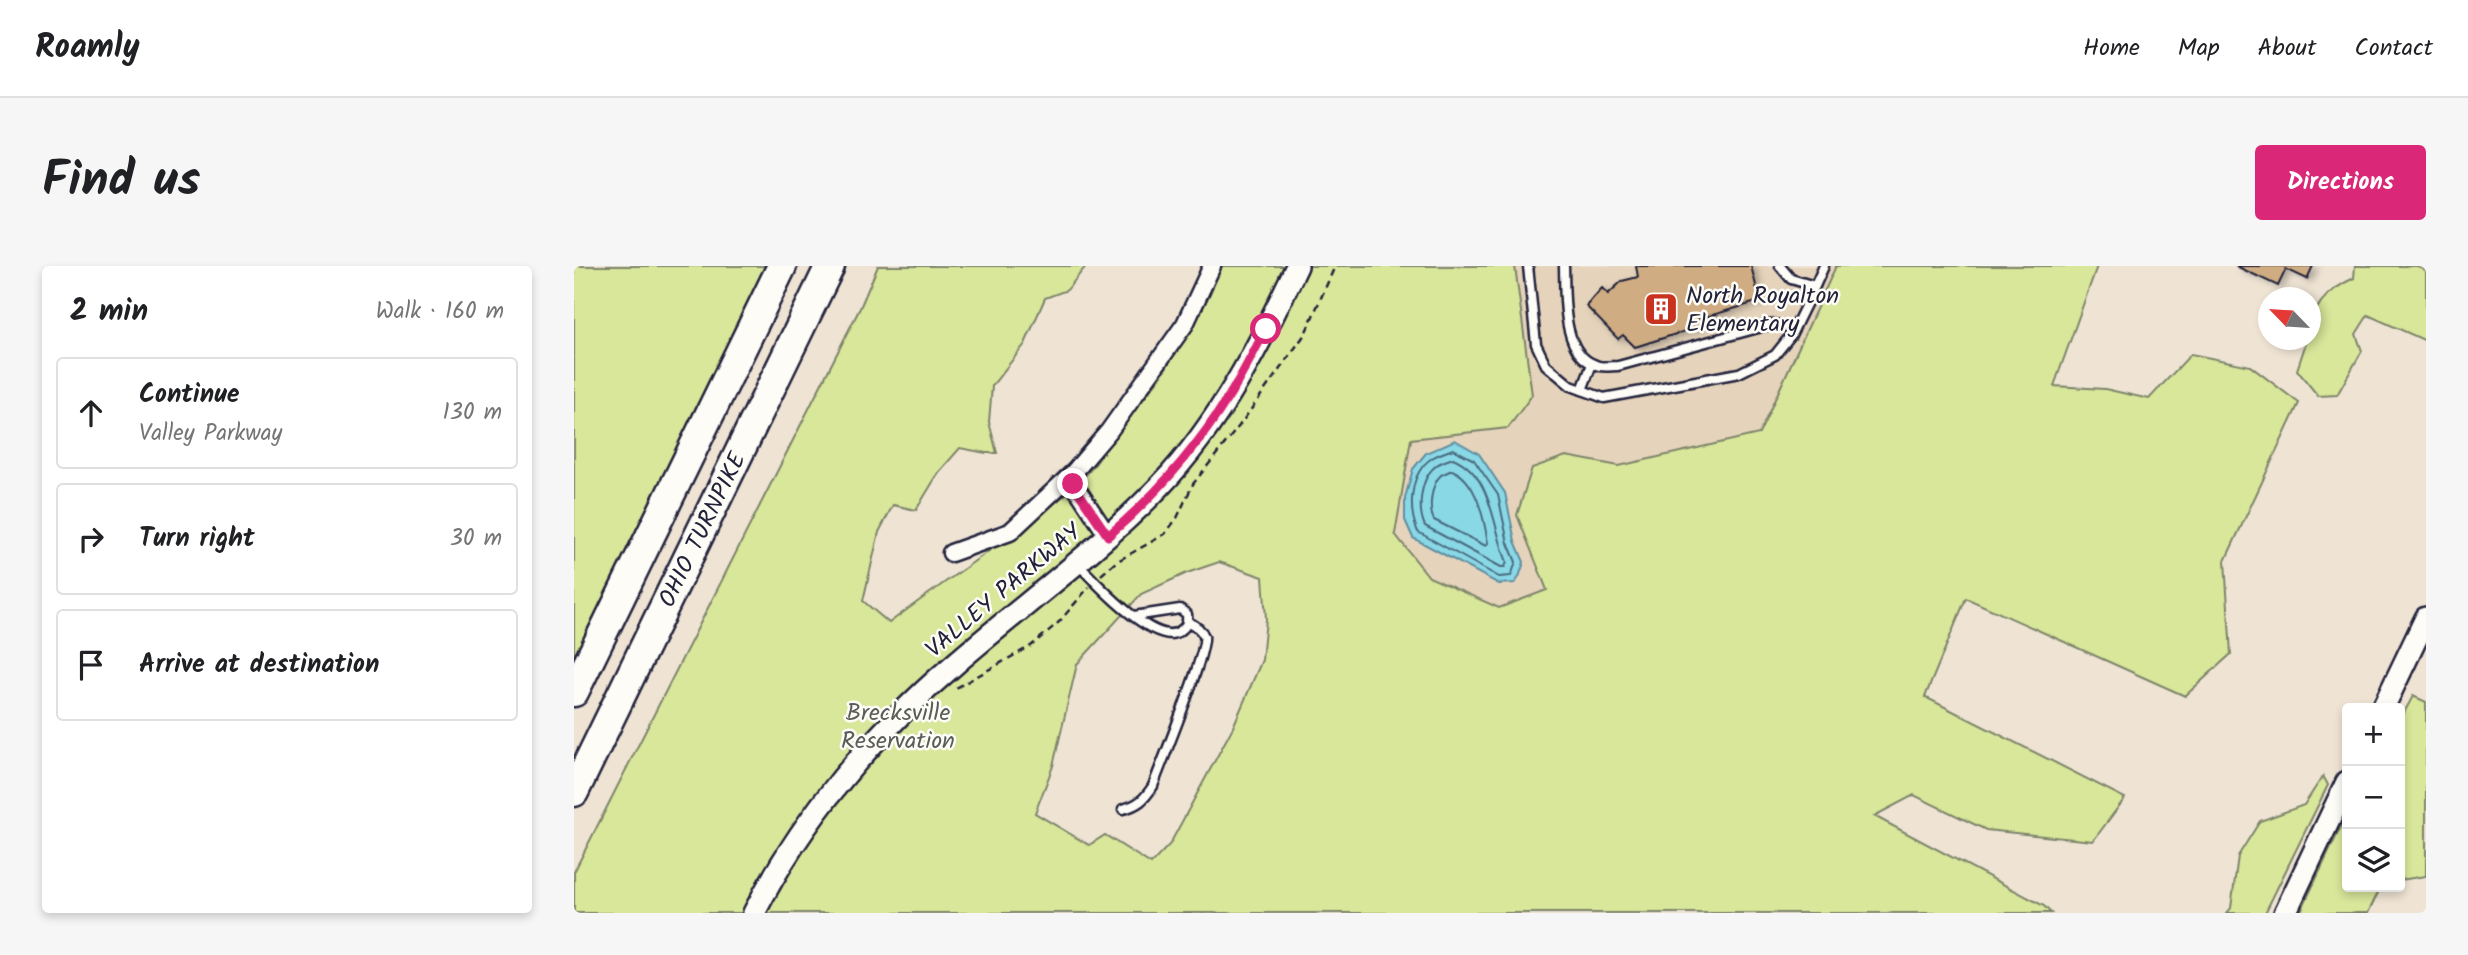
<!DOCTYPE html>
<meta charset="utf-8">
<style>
:root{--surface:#fff;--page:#f6f6f6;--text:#202124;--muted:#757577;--line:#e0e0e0;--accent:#db2777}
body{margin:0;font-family:Kalam,sans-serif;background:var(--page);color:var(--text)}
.controls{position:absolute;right:21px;bottom:21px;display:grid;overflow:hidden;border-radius:7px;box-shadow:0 4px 10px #0003}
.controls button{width:63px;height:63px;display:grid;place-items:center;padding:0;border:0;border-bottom:2px solid var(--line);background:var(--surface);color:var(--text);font:35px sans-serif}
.compass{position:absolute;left:1684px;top:21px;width:63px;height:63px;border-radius:50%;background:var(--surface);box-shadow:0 4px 10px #0003;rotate:295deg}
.stop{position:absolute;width:21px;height:21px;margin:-16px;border:5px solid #db2777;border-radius:50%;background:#fff}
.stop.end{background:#db2777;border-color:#fff;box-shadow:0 2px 7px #0008}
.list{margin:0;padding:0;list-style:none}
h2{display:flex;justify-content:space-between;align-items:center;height:91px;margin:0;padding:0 28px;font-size:30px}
h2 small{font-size:23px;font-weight:400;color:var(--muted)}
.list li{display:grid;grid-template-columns:46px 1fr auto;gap:21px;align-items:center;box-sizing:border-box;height:112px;margin:0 14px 14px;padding:0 14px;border:2px solid var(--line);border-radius:7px}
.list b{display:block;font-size:26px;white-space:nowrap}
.list p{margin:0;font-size:23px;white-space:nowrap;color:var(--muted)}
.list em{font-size:23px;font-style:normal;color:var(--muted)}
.icon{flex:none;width:38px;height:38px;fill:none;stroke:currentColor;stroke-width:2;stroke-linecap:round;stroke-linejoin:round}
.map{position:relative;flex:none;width:1852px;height:647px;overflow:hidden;border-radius:7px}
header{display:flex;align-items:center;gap:42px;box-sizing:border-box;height:98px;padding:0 35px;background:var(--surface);border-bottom:2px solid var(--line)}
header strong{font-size:33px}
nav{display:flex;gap:38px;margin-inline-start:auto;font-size:24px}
.intro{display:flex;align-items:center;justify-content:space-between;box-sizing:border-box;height:168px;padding:0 42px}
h1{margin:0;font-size:49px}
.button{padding:18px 32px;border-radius:7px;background:var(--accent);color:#fff;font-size:24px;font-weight:700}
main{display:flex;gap:42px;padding:0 42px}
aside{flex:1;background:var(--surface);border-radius:7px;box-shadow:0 4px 10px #0003}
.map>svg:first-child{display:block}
</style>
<header>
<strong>Roamly</strong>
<nav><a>Home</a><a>Map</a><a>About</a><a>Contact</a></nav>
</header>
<div class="intro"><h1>Find us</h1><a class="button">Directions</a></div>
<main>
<aside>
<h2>2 min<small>Walk · 160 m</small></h2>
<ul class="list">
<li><svg class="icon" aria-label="ahead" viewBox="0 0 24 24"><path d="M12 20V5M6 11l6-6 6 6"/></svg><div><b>Continue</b><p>Valley Parkway</p></div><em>130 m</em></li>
<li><svg class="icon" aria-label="right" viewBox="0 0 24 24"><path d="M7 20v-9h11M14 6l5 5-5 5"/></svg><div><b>Turn right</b></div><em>30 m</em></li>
<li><svg class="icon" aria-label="arrive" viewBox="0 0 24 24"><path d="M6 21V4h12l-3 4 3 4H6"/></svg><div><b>Arrive at destination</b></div></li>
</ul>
</aside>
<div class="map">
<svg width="1852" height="647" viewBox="0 0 1852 647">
<defs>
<filter id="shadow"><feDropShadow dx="4.5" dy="2.5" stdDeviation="3.5" flood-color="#0004"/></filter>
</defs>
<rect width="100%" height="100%" fill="#efe4d4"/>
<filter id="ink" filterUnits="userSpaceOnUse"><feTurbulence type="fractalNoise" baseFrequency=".0143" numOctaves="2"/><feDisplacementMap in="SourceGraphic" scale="14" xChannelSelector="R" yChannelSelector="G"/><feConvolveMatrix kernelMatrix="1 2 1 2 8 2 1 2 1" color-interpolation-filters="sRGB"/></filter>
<g filter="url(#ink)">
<polygon fill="#e5d3bb" points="941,0 1262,0 1185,168 1045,200 992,190 943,249 973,324 925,342 855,311 821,268 837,173 934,162 958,129"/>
<g fill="#d8e79a" stroke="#7d846a" stroke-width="2" fill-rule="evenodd">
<polygon points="0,0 191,0 0,392"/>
<path d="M304,0H512L493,24L471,32L451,78L418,120L415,156L423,187H412L386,182L365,206L342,244L319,239L305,266L289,335L315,357C347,333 380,310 412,287C446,263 516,218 532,180L586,112L619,56L645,0H941L958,129L934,162L837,173L821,268L855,311L925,342L973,324L943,249L958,202L992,190L1045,200L1185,168L1262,0H1523L1480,120L1531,123L1575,133L1617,88L1676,100L1725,137L1651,295L1657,388L1611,430L1392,332L1351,431L1551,532L1519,575L1412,564L1340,529L1300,550L1470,640L1477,647H0V606L286,42ZM645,296L689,311L692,353L688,394L659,461L596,578L577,598L531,569L515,579L461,547L479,500L503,398L567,328L613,307Z"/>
<path d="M1781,0H1843L1852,5V75L1794,49L1782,68L1788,85L1763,129L1744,130L1723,104L1733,74H1736C1736,41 1752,25 1780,12Z"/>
<polygon points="1839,430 1852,436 1852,610 1826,614 1826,454"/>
<polygon points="1749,510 1754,519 1691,647 1653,647 1657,642 1664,590 1686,555 1730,539"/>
<polygon points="1773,548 1773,621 1807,621 1794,647 1726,647"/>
</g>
<polygon fill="#89d8e6" stroke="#608fa2" stroke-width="2" points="881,174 905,188 931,227 941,275 950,296 945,311 941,317 925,318 839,272 831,254 831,232 839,203 852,187"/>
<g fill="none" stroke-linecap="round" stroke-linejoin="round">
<g stroke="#4b6b7f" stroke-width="2">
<path d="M879,183L900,194L924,229L934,277L942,296L937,310L925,311L844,266C834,244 835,207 858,192C864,188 872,186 879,183Z"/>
<path d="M879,192C919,209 918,261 933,296L931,301H927L851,260C843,243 846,211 863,199C867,196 874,194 879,192Z"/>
<path d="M878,204C903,214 910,253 914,277L912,280L860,254C854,243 857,218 867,209C869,208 876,205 878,204Z"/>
</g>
</g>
<g fill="#cfac82" stroke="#22223b" stroke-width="2" filter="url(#shadow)">
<polygon points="1062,0 1177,0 1186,35 1125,53 1127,60 1061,81 1049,69 1044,73 1012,40 1028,22 1034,28 1048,15 1064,11"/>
<polygon points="1662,0 1739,0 1733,13 1712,3 1704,20"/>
</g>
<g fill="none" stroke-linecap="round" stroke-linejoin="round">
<g stroke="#22223b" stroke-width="13">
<g id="lane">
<polyline points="954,0 962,78 972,99 997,120 1030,132 1165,107 1201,89 1217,69 1241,20"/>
<path d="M990,0C991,29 987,88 1022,99C1028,102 1037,100 1044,100L1199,58L1220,62"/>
<polyline points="1206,0 1217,13 1241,20 1250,0"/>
<polyline points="1008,124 1018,98"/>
<path d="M504,298C520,315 580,380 604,366C612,362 614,357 613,348L606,343L560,350"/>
<path d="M549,543C564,539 570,534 579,520C587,498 634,384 630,370C627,363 621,359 614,356"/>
</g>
</g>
<g stroke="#22223b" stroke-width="21">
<g id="street">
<polyline points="500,206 499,217 534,270"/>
<polyline points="377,287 436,266 500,206 535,165 611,58 638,0"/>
</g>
</g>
<g stroke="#22223b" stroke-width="26">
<g id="secondary">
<polyline points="1809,442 1852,352"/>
<path d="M180,647C228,552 301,466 382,397C450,338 524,285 586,220C646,157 686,78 723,0"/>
<polyline points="1711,647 1773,516"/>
</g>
</g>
<g stroke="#22223b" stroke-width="33">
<g id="highway">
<polyline points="0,426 208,0"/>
<path id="s1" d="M0,526L256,0"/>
</g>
</g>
<g stroke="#22223b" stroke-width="2.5" stroke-dasharray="7 5" stroke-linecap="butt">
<polyline points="527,309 542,296 591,268 603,252 619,218 665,160 731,68 761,0"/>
<polyline points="382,422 457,380 485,356 515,321"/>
</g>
<use href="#lane" stroke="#fdfcf7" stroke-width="8"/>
<use href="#street" stroke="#fdfcf7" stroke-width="16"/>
<use href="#secondary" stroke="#fdfcf7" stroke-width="21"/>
<use href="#highway" stroke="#fdfcf7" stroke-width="28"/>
</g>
</g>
<g fill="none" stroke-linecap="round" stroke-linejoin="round" filter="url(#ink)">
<path stroke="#db2777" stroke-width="9" d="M499,218L534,270C581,230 623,182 655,130C669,108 680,85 692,63"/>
</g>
<defs>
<g id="building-square" transform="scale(1.75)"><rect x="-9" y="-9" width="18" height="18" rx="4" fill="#c8321e" stroke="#fdfcf7"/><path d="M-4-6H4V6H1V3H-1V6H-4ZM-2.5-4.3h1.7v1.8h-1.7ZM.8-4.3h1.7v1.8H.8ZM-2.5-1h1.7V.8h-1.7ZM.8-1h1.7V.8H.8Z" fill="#fff"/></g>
</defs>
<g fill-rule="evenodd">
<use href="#building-square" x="1087" y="43"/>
</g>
<g text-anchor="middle" stroke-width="5" stroke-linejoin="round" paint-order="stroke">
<g font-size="24" fill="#22223b" stroke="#fdfcf7" text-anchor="start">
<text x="1112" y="37">North Royalton<tspan x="1112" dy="28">Elementary</tspan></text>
</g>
<g font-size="24" fill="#22223b" stroke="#fdfcf7">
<text dy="8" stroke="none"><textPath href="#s1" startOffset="292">OHIO TURNPIKE</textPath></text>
<text transform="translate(429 324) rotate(-40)" y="8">VALLEY PARKWAY</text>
</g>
<g font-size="24" fill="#595d58" stroke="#fdfcf7">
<text x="324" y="454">Brecksville<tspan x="324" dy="28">Reservation</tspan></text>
</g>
</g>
</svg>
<div class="controls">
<button>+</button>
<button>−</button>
<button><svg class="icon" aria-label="layers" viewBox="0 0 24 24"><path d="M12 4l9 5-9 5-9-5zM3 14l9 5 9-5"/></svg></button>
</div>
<svg class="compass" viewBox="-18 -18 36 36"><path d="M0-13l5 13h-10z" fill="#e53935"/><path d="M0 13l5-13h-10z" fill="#757577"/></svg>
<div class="stop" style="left:692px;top:63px"></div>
<div class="stop end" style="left:499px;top:218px"></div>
</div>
</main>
